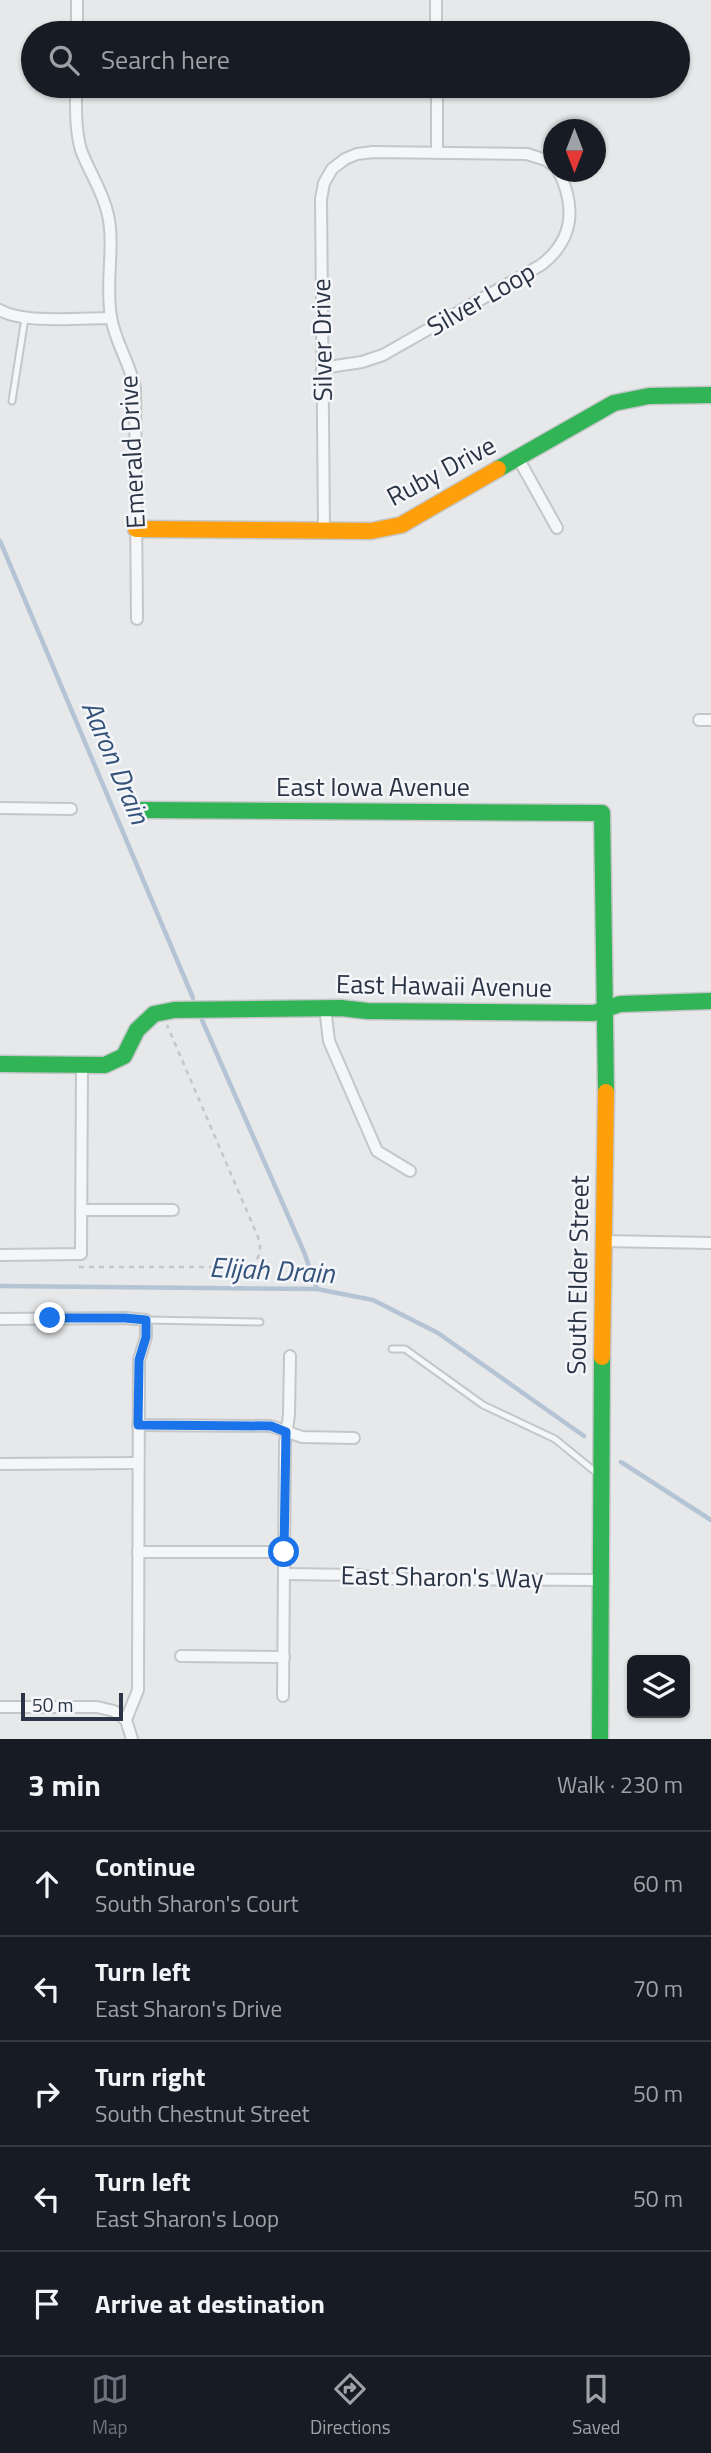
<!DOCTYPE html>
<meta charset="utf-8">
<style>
:root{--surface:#171b24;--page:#242831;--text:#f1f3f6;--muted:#9ea1a6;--line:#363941;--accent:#6c737f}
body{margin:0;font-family:"Titillium Web",sans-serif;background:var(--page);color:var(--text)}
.controls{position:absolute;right:21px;bottom:21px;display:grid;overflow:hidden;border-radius:10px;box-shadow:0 2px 5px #0004}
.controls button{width:63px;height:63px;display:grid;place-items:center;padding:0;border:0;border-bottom:2px solid var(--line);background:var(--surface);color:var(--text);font:35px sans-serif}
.compass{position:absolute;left:543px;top:119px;width:63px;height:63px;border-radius:50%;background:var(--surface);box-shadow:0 2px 5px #0004;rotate:180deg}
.scale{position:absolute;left:21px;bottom:18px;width:102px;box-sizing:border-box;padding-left:7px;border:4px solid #2b3445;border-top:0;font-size:19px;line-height:24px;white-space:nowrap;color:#2b3445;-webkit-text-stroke:5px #f4f6f9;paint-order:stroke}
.stop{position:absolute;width:21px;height:21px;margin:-16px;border:5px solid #1a73e8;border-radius:50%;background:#fff}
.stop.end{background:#1a73e8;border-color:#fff;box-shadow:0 2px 7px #0008}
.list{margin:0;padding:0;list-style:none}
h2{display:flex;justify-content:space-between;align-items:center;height:91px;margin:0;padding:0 28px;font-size:30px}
h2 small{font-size:23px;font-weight:400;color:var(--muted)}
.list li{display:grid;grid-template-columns:46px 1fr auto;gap:21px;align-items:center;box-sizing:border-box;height:105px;padding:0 28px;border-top:2px solid var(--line)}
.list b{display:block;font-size:26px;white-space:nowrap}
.list p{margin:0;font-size:23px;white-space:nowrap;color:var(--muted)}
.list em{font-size:23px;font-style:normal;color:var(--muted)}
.icon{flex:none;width:38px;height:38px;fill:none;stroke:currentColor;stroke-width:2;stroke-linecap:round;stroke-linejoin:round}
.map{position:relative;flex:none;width:711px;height:1739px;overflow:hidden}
.search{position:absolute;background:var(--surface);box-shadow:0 2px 5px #0004;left:21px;right:21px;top:21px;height:77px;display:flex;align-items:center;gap:18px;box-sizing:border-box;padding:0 24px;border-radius:38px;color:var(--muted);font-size:26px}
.sheet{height:616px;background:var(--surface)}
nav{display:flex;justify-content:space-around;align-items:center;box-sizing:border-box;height:98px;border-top:2px solid var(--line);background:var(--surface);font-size:19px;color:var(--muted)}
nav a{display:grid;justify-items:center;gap:4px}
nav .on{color:var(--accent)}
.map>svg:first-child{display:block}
</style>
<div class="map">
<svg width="711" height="1739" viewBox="0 0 711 1739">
<rect width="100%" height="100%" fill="#e6e8ea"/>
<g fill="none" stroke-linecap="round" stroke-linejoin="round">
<g stroke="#b4c4d5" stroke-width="4.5">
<polyline points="0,541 193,998"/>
<polyline points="202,1020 304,1252 317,1289"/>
<polyline points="0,1286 317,1289 373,1300 438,1333 584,1436"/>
<polyline points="621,1462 711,1520"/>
</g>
<g stroke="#c4c6c8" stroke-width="9">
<g id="lane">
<polyline points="12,401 25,318"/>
<polyline points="146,1320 260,1322"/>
<polyline points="392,1349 405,1349 483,1405 555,1439 598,1474"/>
</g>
</g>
<g stroke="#c4c6c8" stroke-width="14">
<g id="street">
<polyline points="436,0 436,33"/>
<polyline points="77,33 77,0"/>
<path d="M76,86C76,107 75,129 81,150C89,172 103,191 108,215C115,248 105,283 111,317C115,342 130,363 135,388L137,619"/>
<polyline points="437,86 437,153"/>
<path d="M0,310C23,324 82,318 111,318"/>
<path d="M322,368L362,362L383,355L541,265C574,240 576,207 559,172"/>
<polyline points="518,458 557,528"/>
<polyline points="324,530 321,199 324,183 332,169 345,159 357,154 373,152 527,154 546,160 554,166"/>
<polyline points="699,720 711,720"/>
<polyline points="0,808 71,809"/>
<polyline points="325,1008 329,1041 377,1151 410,1171"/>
<polyline points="81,1210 173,1210"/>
<polyline points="602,1241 711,1243"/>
<polyline points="0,1255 81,1254 82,1064"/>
<polyline points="0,1319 125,1318 146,1320 146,1337 139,1360 138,1690 126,1720 132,1739"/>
<polyline points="138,1425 271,1426 302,1437 354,1438"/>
<polyline points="0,1464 138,1463"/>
<polyline points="138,1552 284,1552"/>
<polyline points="284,1574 358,1575 382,1579 600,1580"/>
<polyline points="181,1656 284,1657"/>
<polyline points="283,1696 285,1443 289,1415 290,1356"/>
<polyline points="0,1707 97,1707 114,1711 126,1720"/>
</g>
</g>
<g stroke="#c4c6c8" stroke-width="19">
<g id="fast">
<polyline points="498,469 614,403 649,396 711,395"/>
<polyline points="142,810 602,813 606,1092"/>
<polyline points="0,1064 105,1065 124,1056 137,1030 154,1014 174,1010 341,1008 367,1011 594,1013 620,1004 711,1001"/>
<polyline points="600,1739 602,1357"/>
</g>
</g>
<g stroke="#c4c6c8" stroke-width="19">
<g id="slow">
<polyline points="136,529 371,531 401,525 498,469"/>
<polyline points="602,1357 606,1092"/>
</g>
</g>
<path stroke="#c5c6ca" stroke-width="2.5" stroke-dasharray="5 5" stroke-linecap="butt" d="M79,1267H240C259,1264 263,1254 258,1237L167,1025"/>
<use href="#lane" stroke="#f5f6f7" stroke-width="5"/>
<use href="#street" stroke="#f5f6f7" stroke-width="10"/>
<use href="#fast" stroke="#30b455" stroke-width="16"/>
<use href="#slow" stroke="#ff9f0a" stroke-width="16"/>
</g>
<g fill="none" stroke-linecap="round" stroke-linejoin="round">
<polyline stroke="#1a73e8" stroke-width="9" points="50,1318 125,1318 146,1320 146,1337 139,1360 138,1425 271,1426 286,1432 284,1552"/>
</g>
<g text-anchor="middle" stroke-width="5" stroke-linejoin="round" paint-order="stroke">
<g font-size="26" fill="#2b3445" stroke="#f4f6f9">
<text transform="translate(481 299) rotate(-30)" y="9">Silver Loop</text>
<text transform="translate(322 340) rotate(-91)" y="9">Silver Drive</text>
<text transform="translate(132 452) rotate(-93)" y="9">Emerald Drive</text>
<text transform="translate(441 471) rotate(-28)" y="9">Ruby Drive</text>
<text x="373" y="796">East Iowa Avenue</text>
<text transform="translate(444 986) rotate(1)" y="9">East Hawaii Avenue</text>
<text transform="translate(578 1275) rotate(-89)" y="9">South Elder Street</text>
<text transform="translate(442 1577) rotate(1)" y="9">East Sharon's Way</text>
</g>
<g font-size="28" font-style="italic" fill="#34527a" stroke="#f4f6f9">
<text transform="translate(116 762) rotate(67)" y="10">Aaron Drain</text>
<text transform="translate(272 1270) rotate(3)" y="10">Elijah Drain</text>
</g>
</g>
</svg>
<div class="controls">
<button><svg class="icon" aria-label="layers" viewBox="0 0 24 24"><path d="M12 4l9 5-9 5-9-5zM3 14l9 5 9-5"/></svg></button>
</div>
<svg class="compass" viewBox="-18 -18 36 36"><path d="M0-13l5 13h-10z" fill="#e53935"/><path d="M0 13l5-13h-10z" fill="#9ea1a6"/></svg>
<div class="scale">50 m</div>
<div class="stop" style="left:284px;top:1552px"></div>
<div class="stop end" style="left:50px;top:1318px"></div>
<div class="search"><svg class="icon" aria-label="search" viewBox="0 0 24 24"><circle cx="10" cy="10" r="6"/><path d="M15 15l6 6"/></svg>Search here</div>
</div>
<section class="sheet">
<h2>3 min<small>Walk · 230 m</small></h2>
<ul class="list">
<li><svg class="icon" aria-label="ahead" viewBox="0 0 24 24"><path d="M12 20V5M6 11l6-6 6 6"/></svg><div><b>Continue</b><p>South Sharon's Court</p></div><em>60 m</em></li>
<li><svg class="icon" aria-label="left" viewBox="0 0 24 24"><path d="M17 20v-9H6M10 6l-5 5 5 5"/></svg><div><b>Turn left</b><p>East Sharon's Drive</p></div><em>70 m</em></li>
<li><svg class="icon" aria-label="right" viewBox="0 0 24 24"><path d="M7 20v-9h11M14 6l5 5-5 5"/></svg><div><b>Turn right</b><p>South Chestnut Street</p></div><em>50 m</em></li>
<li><svg class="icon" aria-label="left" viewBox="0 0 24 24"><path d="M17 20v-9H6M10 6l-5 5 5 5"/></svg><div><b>Turn left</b><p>East Sharon's Loop</p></div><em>50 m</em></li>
<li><svg class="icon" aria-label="arrive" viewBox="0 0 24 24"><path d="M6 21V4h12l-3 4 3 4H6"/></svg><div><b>Arrive at destination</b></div></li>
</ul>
</section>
<nav>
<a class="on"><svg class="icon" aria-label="map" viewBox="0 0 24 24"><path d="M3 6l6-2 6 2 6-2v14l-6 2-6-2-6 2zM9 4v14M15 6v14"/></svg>Map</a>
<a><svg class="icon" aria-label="directions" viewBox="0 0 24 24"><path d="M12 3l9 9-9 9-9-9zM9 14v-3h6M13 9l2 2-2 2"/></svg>Directions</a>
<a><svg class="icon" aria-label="saved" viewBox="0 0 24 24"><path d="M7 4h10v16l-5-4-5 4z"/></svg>Saved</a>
</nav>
